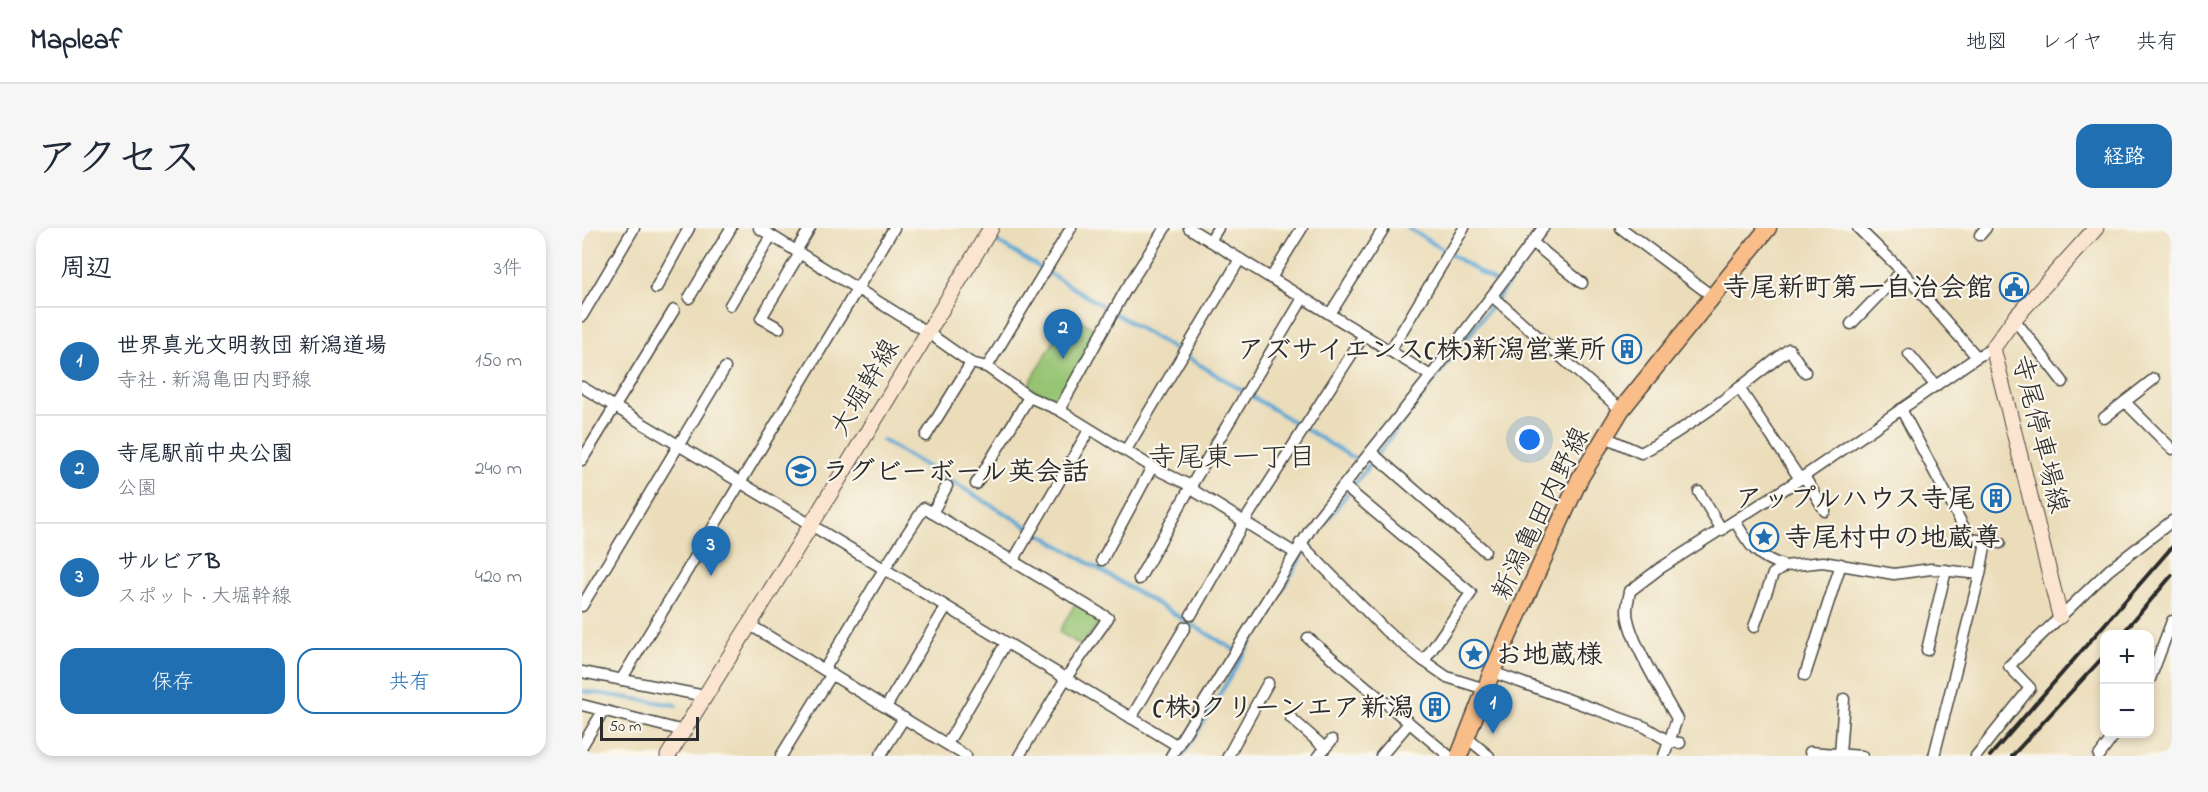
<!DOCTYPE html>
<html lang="ja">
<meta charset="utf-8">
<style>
:root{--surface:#fff;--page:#f6f6f7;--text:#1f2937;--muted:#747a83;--line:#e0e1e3;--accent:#1f6fb2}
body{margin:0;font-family:"Indie Flower","Klee One",sans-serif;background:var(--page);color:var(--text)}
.controls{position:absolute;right:18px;bottom:18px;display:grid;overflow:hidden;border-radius:12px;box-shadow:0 3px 9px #0003}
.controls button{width:54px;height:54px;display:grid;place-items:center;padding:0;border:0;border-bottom:2px solid var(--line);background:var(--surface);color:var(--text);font:30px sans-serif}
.scale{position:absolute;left:18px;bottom:15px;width:99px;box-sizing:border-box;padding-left:6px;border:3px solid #2b2b2b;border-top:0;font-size:16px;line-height:21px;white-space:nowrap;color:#2b2b2b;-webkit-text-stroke:4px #fbf7ec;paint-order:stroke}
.you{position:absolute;left:948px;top:212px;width:21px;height:21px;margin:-15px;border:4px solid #fff;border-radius:50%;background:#1a73e8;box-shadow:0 0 0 9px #1a73e833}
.badge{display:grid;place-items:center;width:39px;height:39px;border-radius:50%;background:var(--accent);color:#fff;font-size:20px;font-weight:700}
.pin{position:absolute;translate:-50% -50px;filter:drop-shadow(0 2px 3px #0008)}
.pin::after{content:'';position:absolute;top:32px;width:21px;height:18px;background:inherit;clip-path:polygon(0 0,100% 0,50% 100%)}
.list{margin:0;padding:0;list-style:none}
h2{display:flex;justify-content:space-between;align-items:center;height:78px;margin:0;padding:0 24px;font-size:26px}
h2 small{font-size:20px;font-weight:400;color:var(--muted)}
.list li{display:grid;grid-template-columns:39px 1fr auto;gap:18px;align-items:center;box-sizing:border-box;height:108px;padding:0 24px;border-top:2px solid var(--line)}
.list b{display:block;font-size:22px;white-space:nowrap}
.list p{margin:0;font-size:20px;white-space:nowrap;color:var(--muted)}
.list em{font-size:20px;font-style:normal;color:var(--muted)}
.actions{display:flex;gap:12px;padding:18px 24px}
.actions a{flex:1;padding:14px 0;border:2px solid var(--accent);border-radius:18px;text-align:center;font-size:21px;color:var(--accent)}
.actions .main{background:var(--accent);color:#fff}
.map{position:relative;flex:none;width:1590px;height:528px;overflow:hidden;border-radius:18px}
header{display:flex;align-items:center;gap:36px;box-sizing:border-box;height:84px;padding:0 30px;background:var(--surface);border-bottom:2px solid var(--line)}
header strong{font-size:28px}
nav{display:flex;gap:33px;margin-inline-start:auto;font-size:21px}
.intro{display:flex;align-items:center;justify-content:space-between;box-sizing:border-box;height:144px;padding:0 36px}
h1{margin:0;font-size:42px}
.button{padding:15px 27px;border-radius:18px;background:var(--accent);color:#fff;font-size:21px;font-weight:700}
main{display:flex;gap:36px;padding:0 36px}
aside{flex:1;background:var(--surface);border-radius:18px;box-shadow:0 3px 9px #0003}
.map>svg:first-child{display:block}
</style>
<header>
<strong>Mapleaf</strong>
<nav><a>地図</a><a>レイヤ</a><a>共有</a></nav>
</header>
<div class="intro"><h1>アクセス</h1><a class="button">経路</a></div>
<main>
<aside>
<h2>周辺<small>3件</small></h2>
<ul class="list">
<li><span class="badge">1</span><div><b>世界真光文明教団 新潟道場</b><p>寺社 · 新潟亀田内野線</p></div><em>150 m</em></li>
<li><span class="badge">2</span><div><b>寺尾駅前中央公園</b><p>公園</p></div><em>240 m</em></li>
<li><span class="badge">3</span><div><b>サルビアB</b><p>スポット · 大堀幹線</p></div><em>420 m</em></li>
</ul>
<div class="actions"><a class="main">保存</a><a>共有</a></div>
</aside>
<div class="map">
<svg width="1590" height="528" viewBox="0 0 1590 528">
<rect width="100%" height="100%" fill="#fbf7ec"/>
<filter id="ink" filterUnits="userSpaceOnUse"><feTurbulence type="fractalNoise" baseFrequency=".0167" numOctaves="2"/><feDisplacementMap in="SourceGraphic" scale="12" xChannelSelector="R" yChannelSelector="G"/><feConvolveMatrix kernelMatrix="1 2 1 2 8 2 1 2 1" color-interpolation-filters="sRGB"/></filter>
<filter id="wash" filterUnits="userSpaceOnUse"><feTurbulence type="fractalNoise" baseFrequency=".008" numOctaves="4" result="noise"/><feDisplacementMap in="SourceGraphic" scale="24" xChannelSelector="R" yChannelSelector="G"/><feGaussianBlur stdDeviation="1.35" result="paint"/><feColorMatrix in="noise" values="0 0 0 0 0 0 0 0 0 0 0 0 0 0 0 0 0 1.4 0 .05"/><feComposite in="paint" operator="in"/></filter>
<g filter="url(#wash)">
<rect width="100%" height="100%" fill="#ebddba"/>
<g fill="#96c473" stroke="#60784f" stroke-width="1.5">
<polygon points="488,85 516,104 477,171 469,172 446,158"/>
<polygon points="493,376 514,388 516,396 500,418 477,404"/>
</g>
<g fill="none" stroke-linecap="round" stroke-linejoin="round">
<g stroke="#5aa6d3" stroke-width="4">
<polyline points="826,0 917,56"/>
<polyline points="414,13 778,234"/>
<polyline points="300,212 661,427"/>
<polyline points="0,463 94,477"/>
<polyline points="601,528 729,313 969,0"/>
</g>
</g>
</g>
<g filter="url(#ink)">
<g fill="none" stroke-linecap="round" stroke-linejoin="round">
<g stroke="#484640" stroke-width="13">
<g id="street">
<polyline points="177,0 345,104 389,135 405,139 447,169 477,182 570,239 609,258 614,264 713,325"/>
<polyline points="607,0 849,148"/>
<polyline points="1039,0 1130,68"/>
<polyline points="1276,0 1320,43 1395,129"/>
<polyline points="1398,7 1404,0"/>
<polyline points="628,13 636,0"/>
<polyline points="950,14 1000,55"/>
<polyline points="214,23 228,0"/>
<polyline points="689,50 720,0"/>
<polyline points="74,60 107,0"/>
<polyline points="910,68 1039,182"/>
<polyline points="107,70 149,0"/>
<polyline points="148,77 189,8"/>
<polyline points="748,86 802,0"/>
<polyline points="0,88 52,0"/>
<polyline points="1432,91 1481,154"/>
<polyline points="1269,96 1320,43"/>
<polyline points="197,100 179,90 218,25"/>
<polyline points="808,123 882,0"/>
<polyline points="1327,126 1354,158"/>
<polyline points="405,139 489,0"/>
<polyline points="0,159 596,518"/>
<polyline points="1157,160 1218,251"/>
<polyline points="1543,174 1590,221"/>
<polyline points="1319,181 1388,311 1418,315"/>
<polyline points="477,182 543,63 583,0"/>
<polyline points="1522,190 1572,151"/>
<polyline points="344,208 389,135"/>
<path d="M1023,209L1059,225C1112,197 1160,158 1207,121L1223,144"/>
<polyline points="544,222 658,31"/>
<polyline points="789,224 903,323"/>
<polyline points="0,232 92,82"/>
<polyline points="1222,248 1243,283"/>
<polyline points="394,256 447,169"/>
<polyline points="762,258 889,365 842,433"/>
<polyline points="1117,264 1140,302"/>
<polyline points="350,285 365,258"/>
<path d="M1153,293C1168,318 1174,329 1203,338"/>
<polyline points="718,315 804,403 842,433 865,449 903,461"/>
<polyline points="520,332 570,239"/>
<polyline points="431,333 507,202"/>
<polyline points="557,351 609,258 721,70"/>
<polyline points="0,378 143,140"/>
<polyline points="609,387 662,294 782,107"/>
<polyline points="168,397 384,528"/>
<polyline points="1172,399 1191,346 1203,338 1241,334 1312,346 1349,341 1398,346 1404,313"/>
<polyline points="726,410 867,528"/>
<polyline points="1345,422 1364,342"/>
<polyline points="242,442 302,341 342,280 526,390 484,450 437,528"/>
<polyline points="0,444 123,468"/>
<polyline points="910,444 1063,499 1088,514 1098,515"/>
<polyline points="1223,447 1259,336"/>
<polyline points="1568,451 1590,393"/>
<polyline points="39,452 312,0"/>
<polyline points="0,477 102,503"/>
<polyline points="304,479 364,379"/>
<polyline points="549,490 603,399"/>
<polyline points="709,490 743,520"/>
<polyline points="884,509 907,528"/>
<polyline points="365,516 424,415"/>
<polyline points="0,518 21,483"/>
<polyline points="1228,524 1280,528"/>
<polyline points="1258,526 1262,471"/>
<polyline points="199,528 250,446"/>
<polyline points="298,528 322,490"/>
<polyline points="589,528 734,292 849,148 961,0"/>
<polyline points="646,528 686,455"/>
<polyline points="736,528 750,512"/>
<polyline points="799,528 827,495"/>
<path d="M1082,528L1095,491C1082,467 1044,407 1045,382C1045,376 1047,369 1048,363L1077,341L1218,251L1395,129L1411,120"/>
<polyline points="1352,528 1398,346"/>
<polyline points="1394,528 1448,460 1427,438 1527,342 1590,293"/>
<polyline points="1517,528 1533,506"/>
</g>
</g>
<g stroke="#484640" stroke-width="17">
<g id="secondary">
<polyline points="1478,388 1411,120 1432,91 1514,0"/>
<polyline points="86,528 229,297 409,0"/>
</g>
</g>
<g stroke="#484640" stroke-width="19">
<polyline id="primary" points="877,528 910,444 998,250 1039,182 1186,0"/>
</g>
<use href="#street" stroke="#fff" stroke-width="10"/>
<use href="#secondary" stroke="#fce5d0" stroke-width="15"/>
<use href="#primary" stroke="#f8bd89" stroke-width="16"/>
<g stroke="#2b2b2b" stroke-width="4">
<polyline points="1540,406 1590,347"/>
<polyline points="1408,528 1590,319"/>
<polyline points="1430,528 1522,428"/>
</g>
</g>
</g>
<defs>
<g id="civic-ring" transform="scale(1.5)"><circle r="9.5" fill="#fbf7ec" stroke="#1f6fb2" stroke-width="1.5"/><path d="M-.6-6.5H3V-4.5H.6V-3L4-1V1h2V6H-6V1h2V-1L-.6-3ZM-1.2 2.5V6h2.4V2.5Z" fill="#1f6fb2"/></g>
<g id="building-ring" transform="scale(1.5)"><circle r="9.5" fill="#fbf7ec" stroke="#1f6fb2" stroke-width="1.5"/><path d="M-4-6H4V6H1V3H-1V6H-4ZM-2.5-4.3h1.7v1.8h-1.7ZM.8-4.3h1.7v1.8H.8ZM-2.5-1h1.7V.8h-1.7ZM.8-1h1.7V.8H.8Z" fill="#1f6fb2"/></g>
<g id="school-ring" transform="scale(1.5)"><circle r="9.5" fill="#fbf7ec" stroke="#1f6fb2" stroke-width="1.5"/><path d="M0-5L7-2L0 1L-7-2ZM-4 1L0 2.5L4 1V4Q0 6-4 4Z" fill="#1f6fb2"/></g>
<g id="sight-ring" transform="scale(1.5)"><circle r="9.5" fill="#fbf7ec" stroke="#1f6fb2" stroke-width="1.5"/><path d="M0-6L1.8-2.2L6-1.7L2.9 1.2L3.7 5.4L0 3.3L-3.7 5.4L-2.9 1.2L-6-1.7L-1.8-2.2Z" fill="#1f6fb2"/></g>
</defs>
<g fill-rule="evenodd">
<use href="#civic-ring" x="1432" y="59"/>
<use href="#building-ring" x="1045" y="121"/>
<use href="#school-ring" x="219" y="243"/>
<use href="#building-ring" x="1414" y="270"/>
<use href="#sight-ring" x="1182" y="309"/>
<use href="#sight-ring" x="892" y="426"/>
<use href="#building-ring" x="853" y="479"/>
</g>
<g text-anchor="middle" stroke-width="4.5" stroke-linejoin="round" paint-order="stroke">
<g font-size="27" font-weight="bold" fill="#2b2b2b" stroke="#fbf7ec" text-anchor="end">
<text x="1411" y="68">寺尾新町第一自治会館</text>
<text x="1024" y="130">アズサイエンス(株)新潟営業所</text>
<text x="240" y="252" text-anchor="start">ラグビーボール英会話</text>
<text x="1393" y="279">アップルハウス寺尾</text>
<text x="1203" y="318" text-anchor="start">寺尾村中の地蔵尊</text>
<text x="913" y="435" text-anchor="start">お地蔵様</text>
<text x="832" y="488">(株)クリーンエア新潟</text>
</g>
<g font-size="27" fill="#2b2b2b" stroke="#fbf7ec">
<text transform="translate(282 159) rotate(-59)" y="9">大堀幹線</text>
<text transform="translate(1459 206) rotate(76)" y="9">寺尾停車場線</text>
<text transform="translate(958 285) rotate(-64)" y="9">新潟亀田内野線</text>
</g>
<g font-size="28" fill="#2b2b2b" stroke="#fbf7ec">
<text x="650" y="238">寺尾東一丁目</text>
</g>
</g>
</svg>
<div class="controls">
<button>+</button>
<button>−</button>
</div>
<div class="scale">50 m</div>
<div class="you"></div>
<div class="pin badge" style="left:911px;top:506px">1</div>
<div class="pin badge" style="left:481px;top:131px">2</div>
<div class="pin badge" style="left:129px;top:348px">3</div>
</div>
</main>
